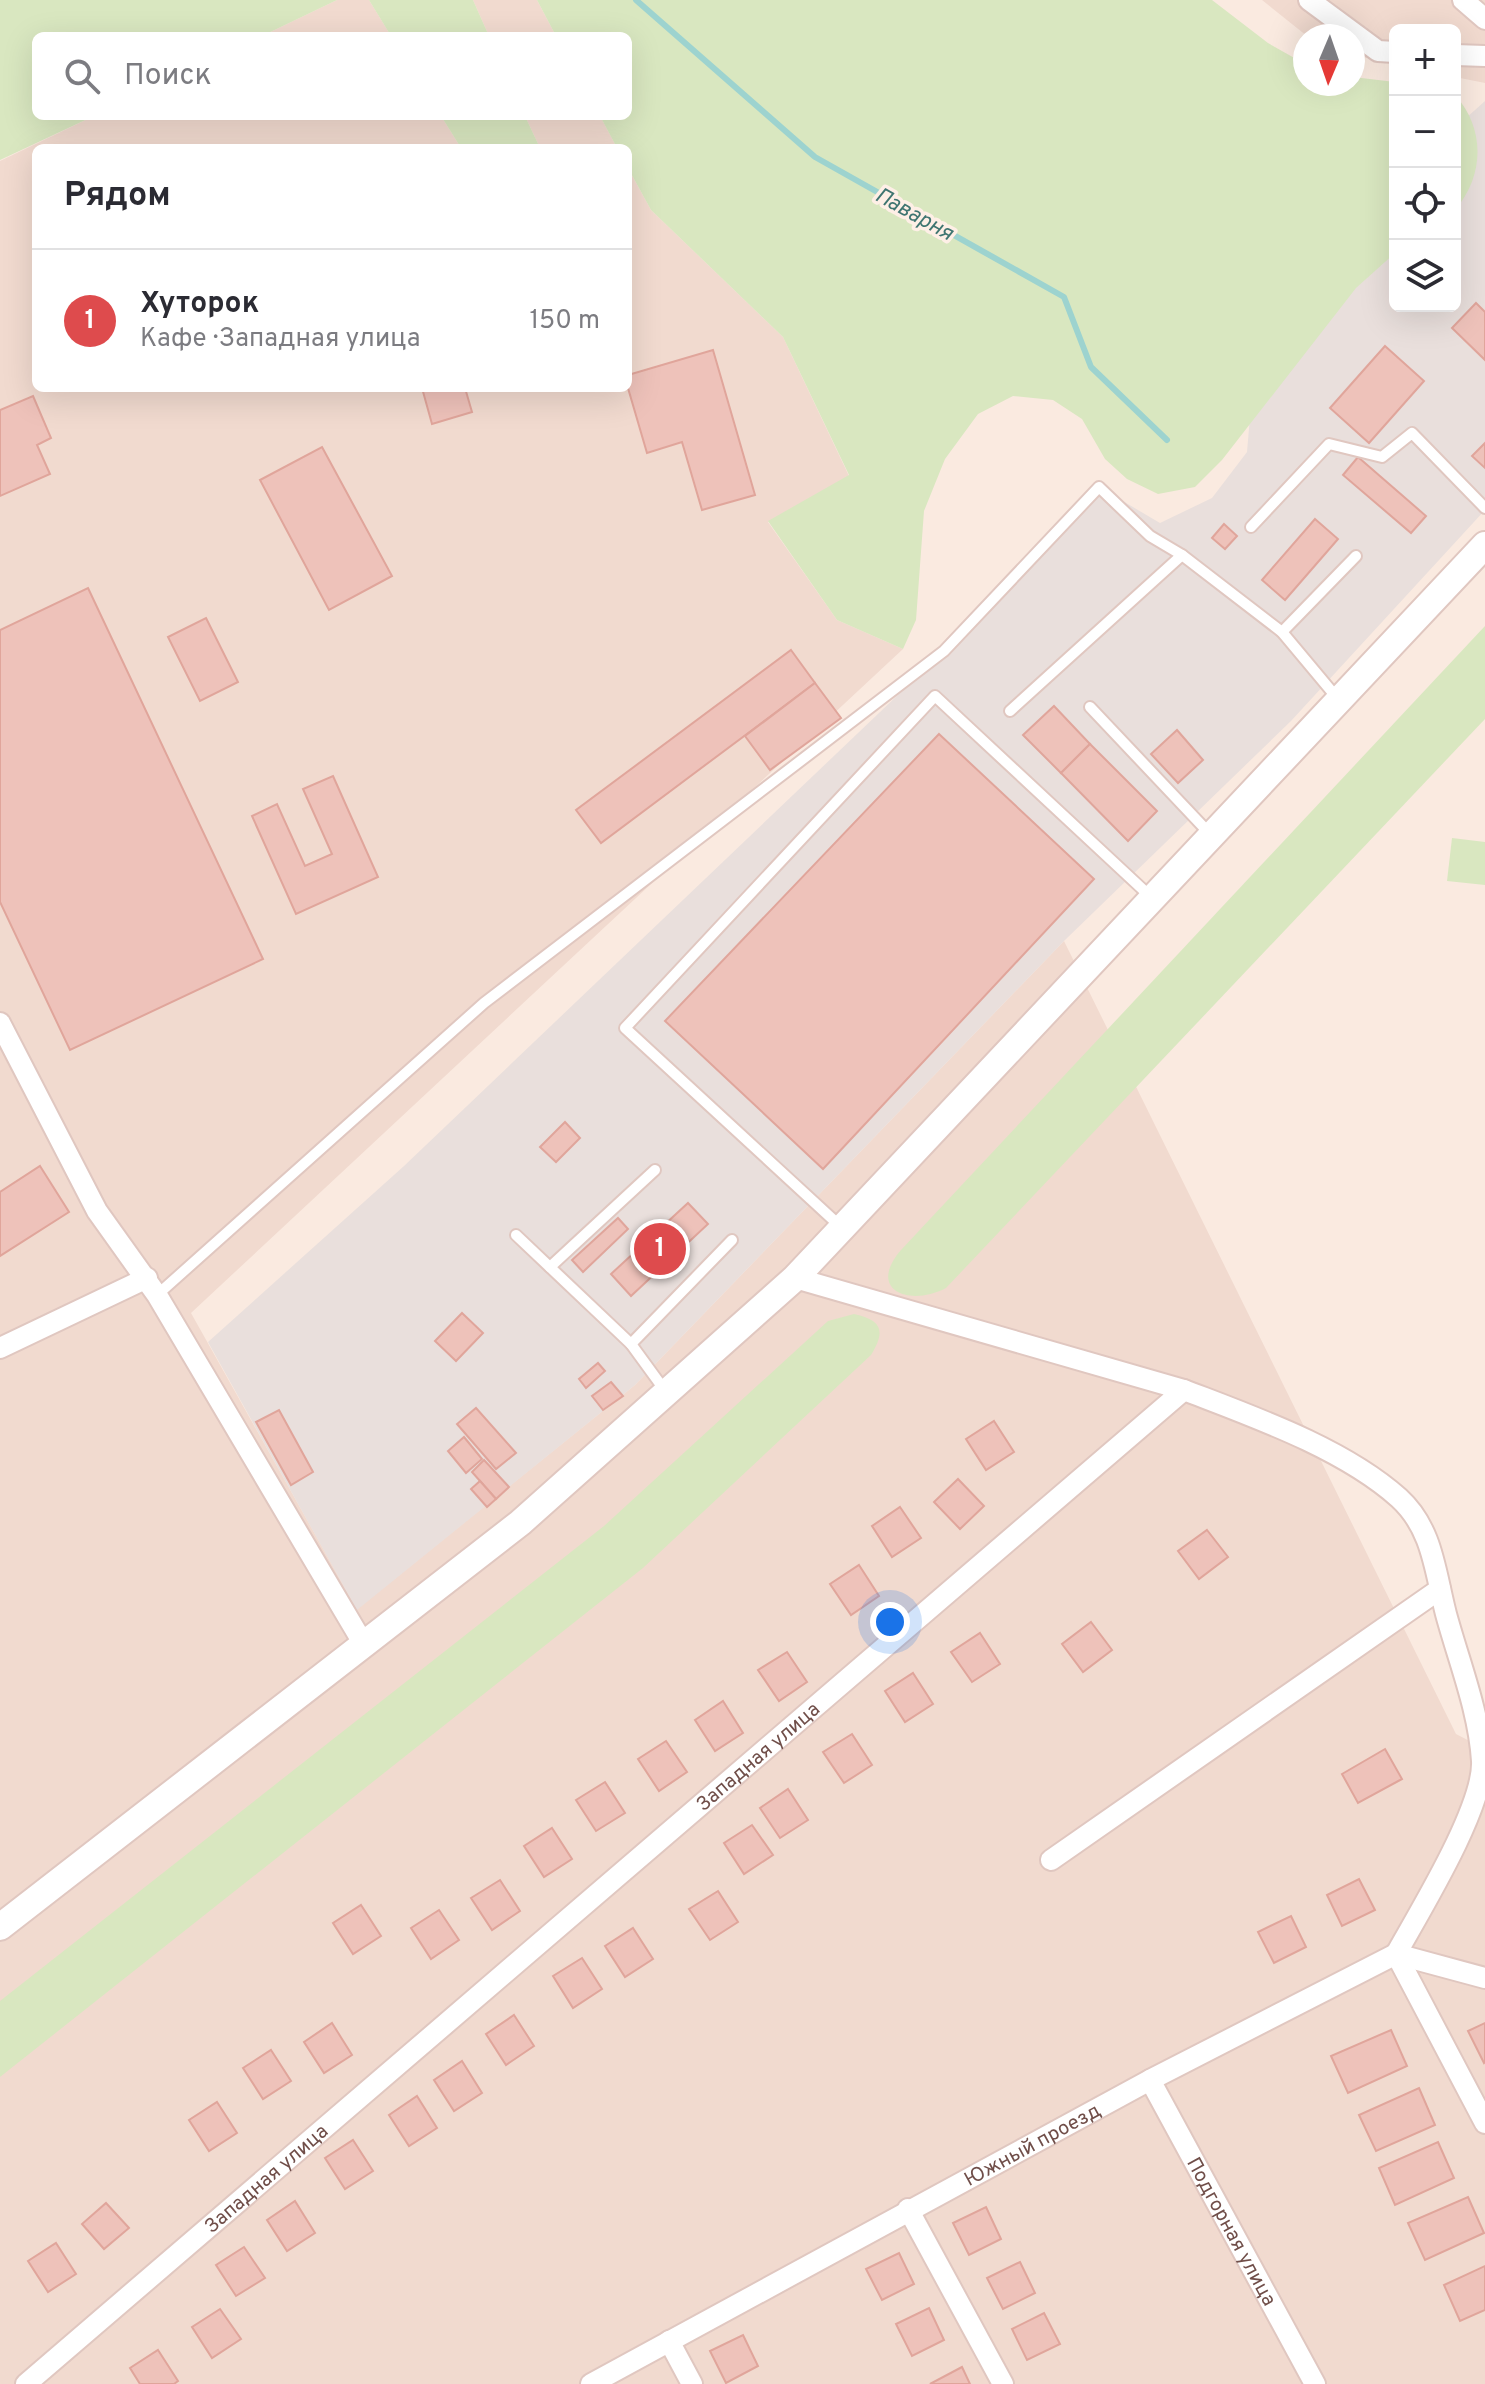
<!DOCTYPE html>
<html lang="ru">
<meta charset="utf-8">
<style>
:root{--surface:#fff;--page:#f7f7f7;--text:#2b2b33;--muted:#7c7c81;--line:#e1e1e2;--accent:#de4b4d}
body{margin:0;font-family:Overpass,sans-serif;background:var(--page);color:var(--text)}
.controls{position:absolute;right:24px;top:24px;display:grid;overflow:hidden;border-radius:12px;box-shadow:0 8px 32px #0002}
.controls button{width:72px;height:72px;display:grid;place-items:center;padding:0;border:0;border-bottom:2px solid var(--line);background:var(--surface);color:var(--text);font:40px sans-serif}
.compass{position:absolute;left:1293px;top:24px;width:72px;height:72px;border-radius:50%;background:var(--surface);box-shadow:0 8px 32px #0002;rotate:182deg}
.you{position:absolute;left:890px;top:1622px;width:28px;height:28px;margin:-20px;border:6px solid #fff;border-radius:50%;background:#1a73e8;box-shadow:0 0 0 12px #1a73e833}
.badge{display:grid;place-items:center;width:52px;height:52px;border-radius:50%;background:var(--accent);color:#fff;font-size:26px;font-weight:700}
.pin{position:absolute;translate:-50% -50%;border:4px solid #fff;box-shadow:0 2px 8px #0006}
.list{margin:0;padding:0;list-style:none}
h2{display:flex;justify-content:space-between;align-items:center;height:104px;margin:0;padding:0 32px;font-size:34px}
h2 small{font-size:26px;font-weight:400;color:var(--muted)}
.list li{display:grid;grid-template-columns:52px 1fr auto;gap:24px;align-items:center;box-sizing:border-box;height:144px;padding:0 32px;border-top:2px solid var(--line)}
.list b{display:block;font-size:30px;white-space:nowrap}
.list p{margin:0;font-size:26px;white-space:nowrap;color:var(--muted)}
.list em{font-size:26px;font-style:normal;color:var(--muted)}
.icon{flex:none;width:44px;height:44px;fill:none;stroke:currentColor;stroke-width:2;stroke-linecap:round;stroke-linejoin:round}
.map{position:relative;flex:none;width:1485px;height:2384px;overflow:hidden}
.search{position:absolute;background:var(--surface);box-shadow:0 8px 32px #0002;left:32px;top:32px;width:600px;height:88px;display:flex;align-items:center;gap:20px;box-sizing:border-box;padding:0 28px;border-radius:12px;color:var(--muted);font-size:30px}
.panel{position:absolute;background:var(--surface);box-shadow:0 8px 32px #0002;left:32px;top:144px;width:600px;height:248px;border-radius:12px}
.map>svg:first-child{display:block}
</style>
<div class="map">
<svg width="1485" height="2384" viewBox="0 0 1485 2384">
<rect width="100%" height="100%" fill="#faeae0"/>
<g fill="#f1dacf">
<polygon points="337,0 369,0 391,36 262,36"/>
<polygon points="473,0 537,0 556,36 489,36"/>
<polygon points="1262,0 1485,0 1485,83 1455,77 1455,30 1395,30 1395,64 1353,55 1353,36 1307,36"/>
<polygon points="94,116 441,116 461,148 36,148 36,388 628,388 628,168 651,210 783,337 849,476 768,522 837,620 903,649 191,1313 357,1609 635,1385 1064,941 1456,1734 1485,1749 1485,2384 0,2384 0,161"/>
<polygon points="525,116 600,116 617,148 540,148"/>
</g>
<polygon fill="#e9dfdc" points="1485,101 1485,510 1291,721 1064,941 635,1385 357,1610 208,1342 404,1166 944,651 1099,487 1160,523 1212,498 1247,452 1260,298 1395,181 1395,306 1455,306 1455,128"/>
<g fill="#d9e7c0">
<polygon points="0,0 337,0 262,36 36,36 36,116 94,116 0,160"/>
<polygon points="369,0 473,0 489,36 391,36"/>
<polygon points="537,0 1212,0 1268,43 1305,64 1305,84 1353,84 1353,77 1395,82 1395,253 1356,288 1222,460 1195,487 1158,494 1127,479 1105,459 1082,419 1053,400 1013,396 978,414 945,459 924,511 916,620 903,649 837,620 768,521 849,475 783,337 651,210 628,168 628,148 617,148 600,116 628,116 628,36 556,36"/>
<path d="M1455,95C1485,128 1485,175 1455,210Z"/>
<polygon points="441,116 525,116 540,148 461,148"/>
<path d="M1485,626V719L946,1288C910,1307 866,1291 901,1250Z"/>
<polygon points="1452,838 1485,842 1485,885 1447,881"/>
<path d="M854,1314C882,1320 886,1331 871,1355L643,1568L0,2077V2001L604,1526L828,1321Z"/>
</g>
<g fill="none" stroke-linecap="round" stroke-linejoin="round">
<polyline stroke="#9dd3cf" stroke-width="6" points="636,0 815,157 1064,297 1091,367 1167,440"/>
</g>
<g fill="#eec2ba" stroke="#e0a59b" stroke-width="2">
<polygon points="1476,303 1485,312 1485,360 1452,328"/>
<polygon points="1385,346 1424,381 1369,443 1330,408"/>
<polygon points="713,350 755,495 702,510 682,442 647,453 628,388 628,375"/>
<polygon points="422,388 465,388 472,412 432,424"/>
<polygon points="33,396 51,438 37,445 50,474 0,496 0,410"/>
<polygon points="1485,443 1485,468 1472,456"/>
<polygon points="322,447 392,576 329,610 260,480"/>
<polygon points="1358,457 1426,516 1411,533 1343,475"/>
<polygon points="1315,519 1338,539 1285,600 1262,580"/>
<polygon points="1224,524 1237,536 1225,549 1212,538"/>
<polygon points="88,588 263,959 70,1050 0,902 0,630"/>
<polygon points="206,618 238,682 200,701 168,637"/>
<polygon points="791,650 815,683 601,843 576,810"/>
<polygon points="815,683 841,718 770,770 745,736"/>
<polygon points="1054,706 1090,744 1061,773 1023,735"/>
<polygon points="1177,730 1203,760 1178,783 1151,754"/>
<polygon points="939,734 1094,879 823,1169 665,1021"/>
<polygon points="1090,744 1157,811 1128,841 1061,773"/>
<polygon points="333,776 378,877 296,914 252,816 277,804 305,866 332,854 303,789"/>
<polygon points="565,1122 580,1138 556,1162 540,1147"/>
<polygon points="40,1166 69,1212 0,1256 0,1192"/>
<polygon points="688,1203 708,1224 631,1296 611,1274"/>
<polygon points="618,1218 628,1229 583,1272 572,1260"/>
<polygon points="462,1313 483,1333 456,1361 435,1341"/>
<polygon points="598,1363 605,1371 586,1388 579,1379"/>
<polygon points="611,1382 623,1396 603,1410 592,1396"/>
<polygon points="476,1408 516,1453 496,1469 457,1424"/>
<polygon points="279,1410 313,1472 291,1485 256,1422"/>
<polygon points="994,1421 1014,1452 986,1470 966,1439"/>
<polygon points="464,1437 482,1459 466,1473 448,1451"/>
<polygon points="484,1460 509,1487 496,1499 472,1472"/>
<polygon points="958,1479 984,1506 960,1529 934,1502"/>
<polygon points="480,1481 496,1499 487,1507 471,1489"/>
<polygon points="900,1507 921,1538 892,1557 872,1526"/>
<polygon points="1207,1530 1228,1557 1199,1579 1178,1551"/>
<polygon points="859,1565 879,1596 851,1615 830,1584"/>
<polygon points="1091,1622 1112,1650 1083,1672 1062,1644"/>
<polygon points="980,1633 1000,1664 972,1682 951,1652"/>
<polygon points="787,1652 807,1682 779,1701 758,1670"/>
<polygon points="913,1673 933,1704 905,1722 885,1691"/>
<polygon points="723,1701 743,1733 715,1751 695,1720"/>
<polygon points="852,1734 872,1765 844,1783 823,1752"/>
<polygon points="666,1741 687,1772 659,1791 638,1759"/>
<polygon points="1385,1749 1402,1779 1358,1803 1342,1774"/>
<polygon points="605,1782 625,1813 596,1831 576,1800"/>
<polygon points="788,1789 808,1820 780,1838 760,1808"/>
<polygon points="752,1825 773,1855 744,1874 724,1843"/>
<polygon points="552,1828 572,1859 544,1877 524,1846"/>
<polygon points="1359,1879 1375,1910 1342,1926 1327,1895"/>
<polygon points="500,1880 520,1911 492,1930 471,1898"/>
<polygon points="718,1891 738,1922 710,1940 689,1909"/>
<polygon points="361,1905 381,1936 353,1954 333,1923"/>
<polygon points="439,1910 459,1940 431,1959 411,1928"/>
<polygon points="1291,1916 1306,1947 1274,1963 1258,1932"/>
<polygon points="633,1928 653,1959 625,1977 605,1946"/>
<polygon points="582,1958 602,1989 573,2008 553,1976"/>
<polygon points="514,2015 534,2046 506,2065 486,2034"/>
<polygon points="332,2023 352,2055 324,2073 304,2042"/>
<polygon points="1485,2023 1485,2062 1484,2063 1468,2031"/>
<polygon points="1391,2030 1407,2066 1348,2093 1331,2056"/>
<polygon points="271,2050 291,2081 263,2099 243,2068"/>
<polygon points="462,2061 482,2093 454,2111 434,2080"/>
<polygon points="1419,2088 1435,2125 1376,2151 1359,2115"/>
<polygon points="417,2096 437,2128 409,2146 389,2115"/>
<polygon points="217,2102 237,2133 209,2151 189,2120"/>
<polygon points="353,2140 373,2171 345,2189 325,2158"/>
<polygon points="1438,2142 1454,2178 1395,2205 1379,2168"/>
<polygon points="1468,2197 1484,2233 1425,2260 1408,2223"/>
<polygon points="295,2201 315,2233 287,2251 267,2220"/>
<polygon points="106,2203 129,2228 104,2249 82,2224"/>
<polygon points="986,2207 1001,2239 969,2255 953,2223"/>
<polygon points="56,2243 76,2274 48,2292 28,2261"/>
<polygon points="244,2247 265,2278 236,2296 216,2265"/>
<polygon points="899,2253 914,2284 882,2300 866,2269"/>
<polygon points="1020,2262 1035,2293 1003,2309 987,2278"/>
<polygon points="1485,2266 1485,2310 1460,2321 1444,2285"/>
<polygon points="929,2308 944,2340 912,2356 896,2324"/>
<polygon points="220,2309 241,2339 212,2358 192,2327"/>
<polygon points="1044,2313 1060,2344 1027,2360 1012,2329"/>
<polygon points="743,2335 758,2366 726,2383 710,2351"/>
<polygon points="158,2350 178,2381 174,2384 140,2384 130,2368"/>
<polygon points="962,2367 970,2384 930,2384"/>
</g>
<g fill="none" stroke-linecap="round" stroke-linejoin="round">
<g stroke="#e0c7c0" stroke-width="14">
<g id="service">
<polyline points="1251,527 1329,444 1382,457 1412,433 1485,508"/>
<polyline points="1282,632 1356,556"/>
<polyline points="1090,707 1211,835"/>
<polyline points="1010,711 1182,555"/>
<polyline points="840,1226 625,1028 935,696 1152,898"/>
<polyline points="516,1235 631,1344"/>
<polyline points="550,1267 655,1170"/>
<polyline points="157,1295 484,1003 944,651 1099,487 1150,536 1182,555 1282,632 1338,699"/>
<polyline points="666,1392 631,1344 732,1240"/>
</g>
</g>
<g stroke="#e0c7c0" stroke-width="24">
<g id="minor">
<polyline points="1309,0 1378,51 1395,52"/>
<polyline points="1463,0 1485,19"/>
<polyline points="1455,55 1485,56"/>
<polyline points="0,1023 97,1211 157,1295 363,1643"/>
<polyline points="0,1348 147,1278"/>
<path d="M1184,1390C1254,1417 1343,1448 1399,1498C1433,1529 1435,1572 1446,1614C1459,1662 1479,1711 1482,1761C1484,1807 1420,1911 1396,1954L1485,2123"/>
<polyline points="1051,1860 1440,1589"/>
<path id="s1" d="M1150,2080L1315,2384"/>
<polyline points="908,2209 1003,2384"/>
<polyline points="669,2341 692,2384"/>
<path id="s2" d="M26,2384L1184,1390L795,1278"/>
<path id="s3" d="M591,2384L1150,2080L1396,1954L1485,1978"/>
</g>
</g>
<g stroke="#e0c7c0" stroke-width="30">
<polyline id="tertiary" points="0,1927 520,1523 795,1278 1485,545"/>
</g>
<use href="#service" stroke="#fff" stroke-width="10"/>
<use href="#minor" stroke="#fff" stroke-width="20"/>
<use href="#tertiary" stroke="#fff" stroke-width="26"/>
</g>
<g text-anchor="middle" stroke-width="7" stroke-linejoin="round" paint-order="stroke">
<g font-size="20" fill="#704e49" stroke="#feefe6">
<text dy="7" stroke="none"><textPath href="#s2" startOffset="964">Западная улица</textPath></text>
<text dy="7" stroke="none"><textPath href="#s3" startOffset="502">Южный проезд</textPath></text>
<text dy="7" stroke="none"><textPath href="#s2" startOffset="316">Западная улица</textPath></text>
<text dy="7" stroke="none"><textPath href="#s1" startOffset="172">Подгорная улица</textPath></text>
</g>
<g font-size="22" font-style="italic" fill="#3f7571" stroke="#feefe6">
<text transform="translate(915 213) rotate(29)" y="8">Паварня</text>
</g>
</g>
</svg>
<div class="controls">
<button>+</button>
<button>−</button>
<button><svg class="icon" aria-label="locate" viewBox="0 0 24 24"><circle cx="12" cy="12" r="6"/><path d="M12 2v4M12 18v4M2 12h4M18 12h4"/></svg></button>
<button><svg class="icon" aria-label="layers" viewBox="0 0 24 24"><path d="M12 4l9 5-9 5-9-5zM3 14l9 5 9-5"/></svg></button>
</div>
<svg class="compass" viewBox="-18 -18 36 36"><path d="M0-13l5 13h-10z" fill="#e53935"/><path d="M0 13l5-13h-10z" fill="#7c7c81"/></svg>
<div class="you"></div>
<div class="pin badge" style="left:660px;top:1249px">1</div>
<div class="search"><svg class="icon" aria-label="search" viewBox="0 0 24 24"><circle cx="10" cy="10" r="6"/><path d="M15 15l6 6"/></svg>Поиск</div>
<section class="panel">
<h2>Рядом<small></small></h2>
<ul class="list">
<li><span class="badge">1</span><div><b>Хуторок</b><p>Кафе · Западная улица</p></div><em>150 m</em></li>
</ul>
</section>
</div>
